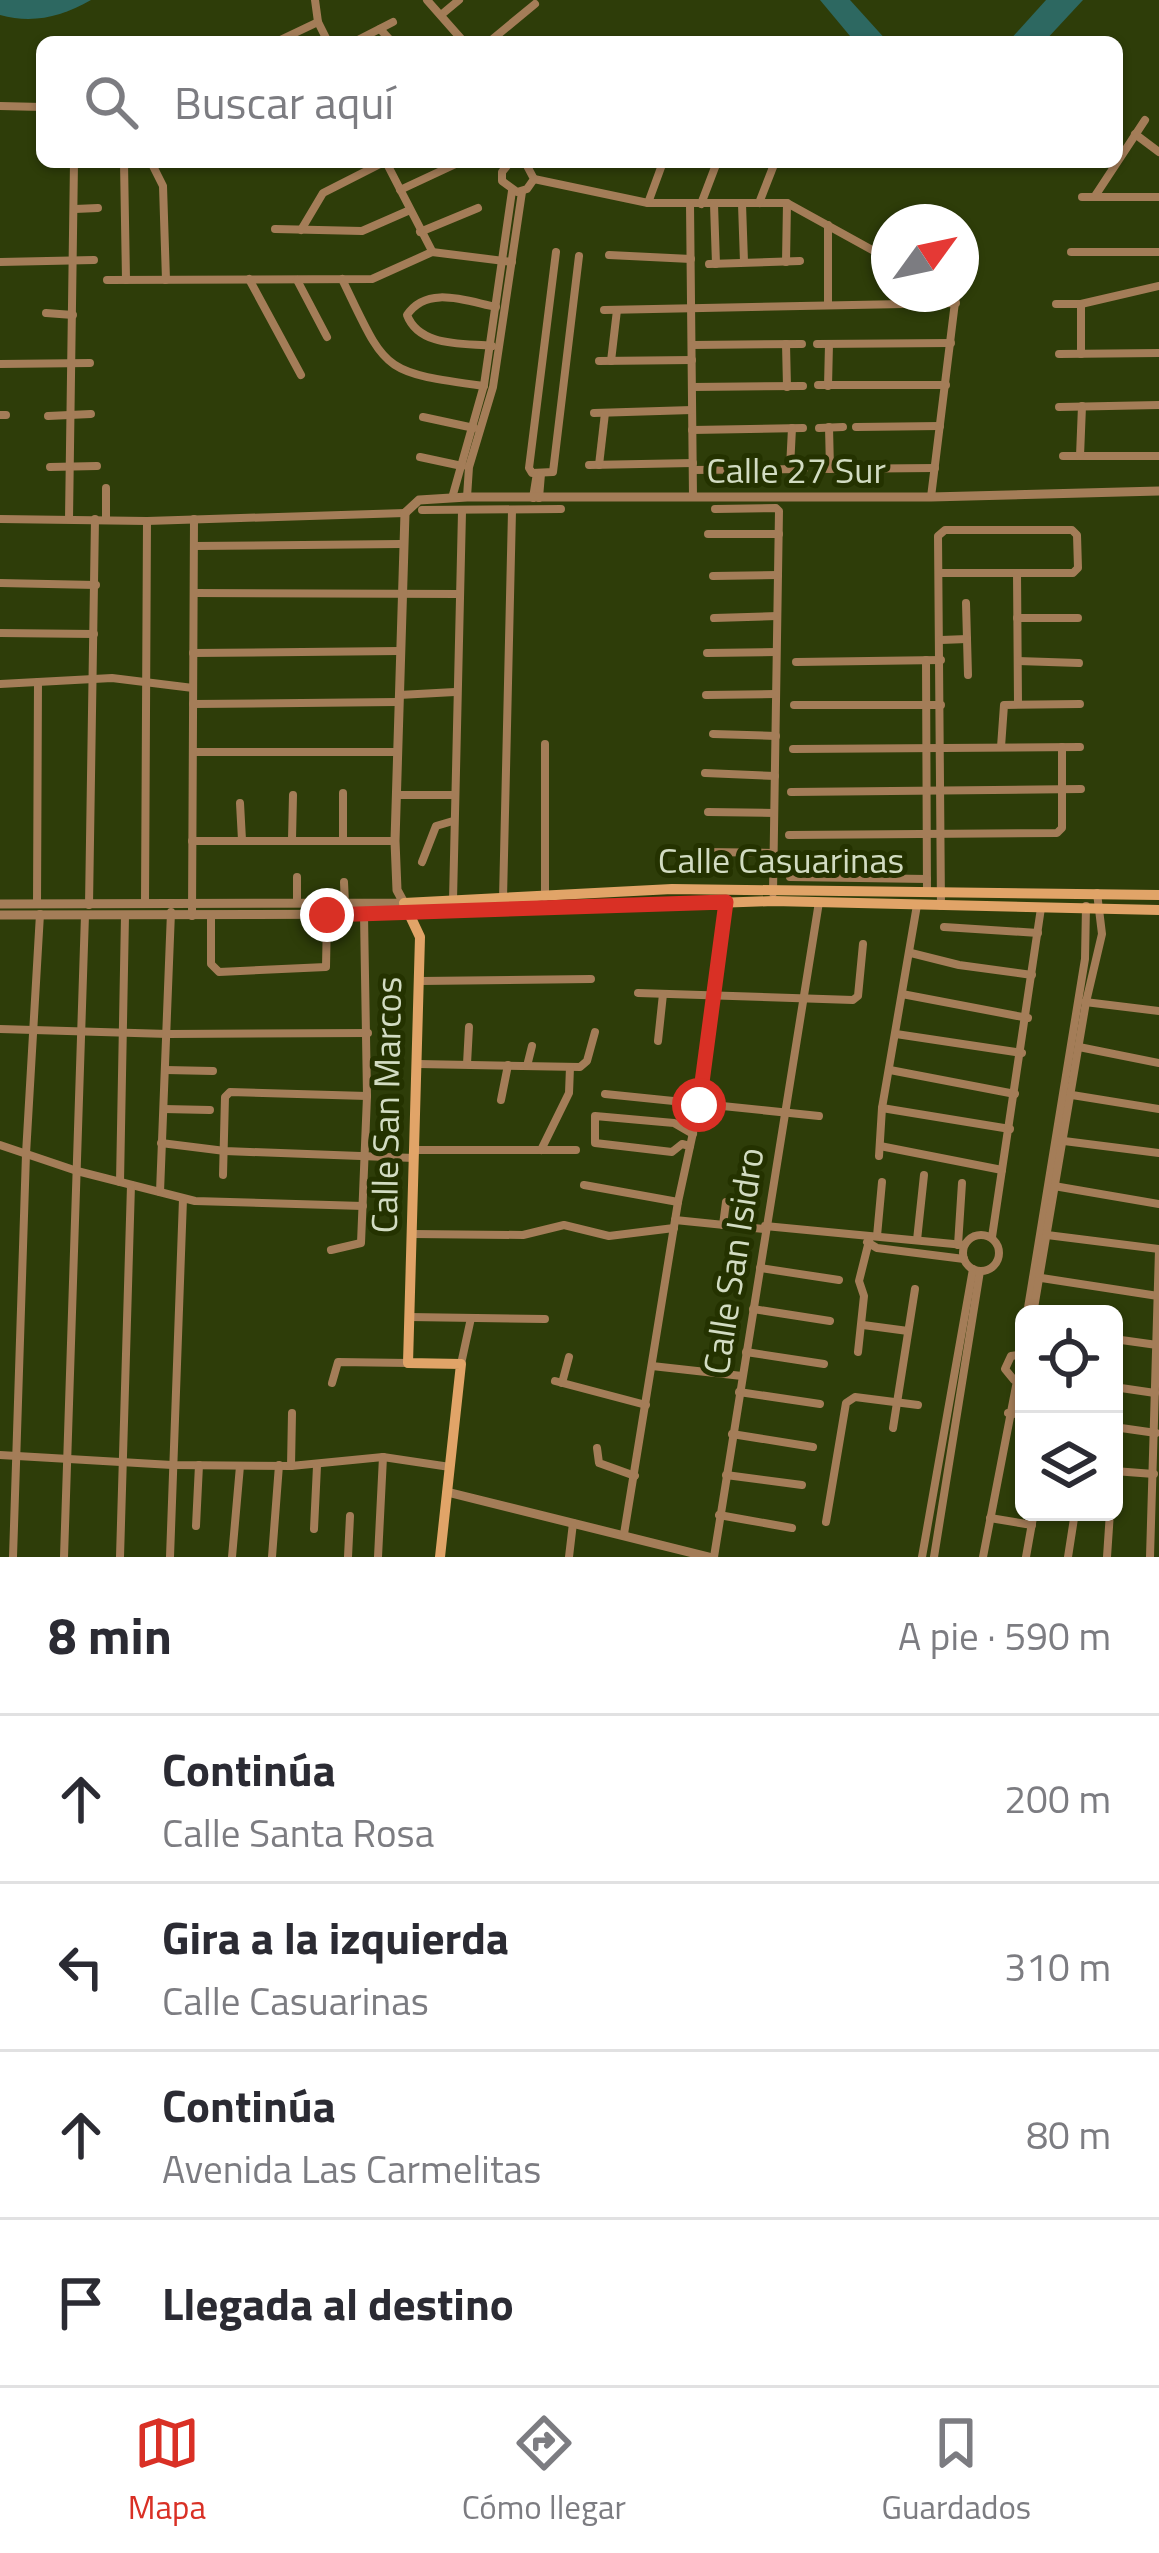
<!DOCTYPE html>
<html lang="es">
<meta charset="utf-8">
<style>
:root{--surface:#fff;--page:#f2f2f3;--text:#2b2b33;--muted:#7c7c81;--line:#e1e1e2;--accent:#d93025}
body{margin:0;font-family:"Titillium Web",sans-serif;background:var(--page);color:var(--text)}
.controls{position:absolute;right:36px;bottom:36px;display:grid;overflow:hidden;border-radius:18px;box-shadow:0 3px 9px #0004}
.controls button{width:108px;height:108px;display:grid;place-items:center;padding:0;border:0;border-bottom:3px solid var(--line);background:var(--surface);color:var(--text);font:60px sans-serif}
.compass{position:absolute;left:871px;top:204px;width:108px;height:108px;border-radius:50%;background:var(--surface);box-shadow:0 3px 9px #0004;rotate:57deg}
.stop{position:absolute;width:36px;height:36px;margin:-27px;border:9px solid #d93025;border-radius:50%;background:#fff}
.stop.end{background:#d93025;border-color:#fff;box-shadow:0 3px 12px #0008}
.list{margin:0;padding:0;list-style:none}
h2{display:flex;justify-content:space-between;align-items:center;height:156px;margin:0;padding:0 48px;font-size:51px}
h2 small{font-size:39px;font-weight:400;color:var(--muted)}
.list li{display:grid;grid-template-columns:78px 1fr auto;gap:36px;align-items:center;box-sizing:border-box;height:168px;padding:0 48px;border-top:3px solid var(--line)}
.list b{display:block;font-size:45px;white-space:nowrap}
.list p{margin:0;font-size:39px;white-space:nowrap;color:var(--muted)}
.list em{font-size:39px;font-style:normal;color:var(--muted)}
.icon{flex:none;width:66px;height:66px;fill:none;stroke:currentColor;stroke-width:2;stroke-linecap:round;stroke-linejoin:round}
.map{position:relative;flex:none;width:1159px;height:1557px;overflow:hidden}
.search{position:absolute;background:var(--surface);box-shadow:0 3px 9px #0004;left:36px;right:36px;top:36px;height:132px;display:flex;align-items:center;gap:30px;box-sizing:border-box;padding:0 42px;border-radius:18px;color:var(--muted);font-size:45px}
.sheet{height:828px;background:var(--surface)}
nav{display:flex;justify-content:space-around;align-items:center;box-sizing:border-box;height:168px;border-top:3px solid var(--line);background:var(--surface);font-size:33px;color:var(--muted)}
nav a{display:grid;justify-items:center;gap:6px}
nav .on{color:var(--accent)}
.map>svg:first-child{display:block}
</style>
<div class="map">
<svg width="1159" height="1557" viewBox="0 0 1159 1557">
<rect width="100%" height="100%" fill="#2e3d09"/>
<g fill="#2d6861">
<path d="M0,0H91C61,17 33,24 0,15Z"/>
<polygon points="820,0 850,0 888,42 855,42"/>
<polygon points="1046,0 1083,0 1044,42 1008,42"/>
</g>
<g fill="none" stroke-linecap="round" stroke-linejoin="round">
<g stroke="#a47d58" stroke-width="8">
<polyline points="315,0 318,22 328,42"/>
<polyline points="427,0 464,42"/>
<polyline points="441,15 459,0"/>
<polyline points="380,29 392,42"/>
<polyline points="276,42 318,22"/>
<polyline points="354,42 393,22"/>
<polyline points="489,42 535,4"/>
<polyline points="0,106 42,107"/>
<polyline points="1135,134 1159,152"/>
<polyline points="124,162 126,280"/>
<polyline points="151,162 163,186 166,280"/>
<polyline points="386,162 432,251"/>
<polyline points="510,162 502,172 502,181 517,192 527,189 534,179 525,162"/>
<polyline points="534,179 648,203 787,203 874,251 889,254"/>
<polyline points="400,190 460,162"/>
<polyline points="1095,196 1145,120"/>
<polyline points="1082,197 1159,197"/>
<polyline points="648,203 663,162"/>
<polyline points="759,203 775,162"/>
<polyline points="690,204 693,497"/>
<polyline points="701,204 717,162"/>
<polyline points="714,204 716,264"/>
<polyline points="742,204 744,262"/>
<polyline points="75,209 98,208"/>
<polyline points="828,225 828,305"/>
<polyline points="275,229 362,231 410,210"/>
<polyline points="301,230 323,193 384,162"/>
<polyline points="420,232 478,208"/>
<polyline points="556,252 529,468 532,473 553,472 579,256"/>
<polyline points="1071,252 1159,252"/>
<polyline points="609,255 691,259"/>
<polyline points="0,262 94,260"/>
<polyline points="786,262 787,203"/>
<polyline points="709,264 800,261"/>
<polyline points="249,279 301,375"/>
<path d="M342,279C387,372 380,372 484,386"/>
<polyline points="107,280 372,279 432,252 512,262"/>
<polyline points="297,280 327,337"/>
<polyline points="1056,304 1081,304 1159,286"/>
<polyline points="1081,304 1081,354"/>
<polyline points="604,310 956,303"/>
<polyline points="46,313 73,315"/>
<polyline points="786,344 787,387"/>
<polyline points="817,344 951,343"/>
<polyline points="692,345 802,344"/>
<path d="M492,346C463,343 419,347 407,315C427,285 466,301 496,307"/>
<polyline points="1059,354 1159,353"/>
<polyline points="599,361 692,360"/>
<polyline points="611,361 617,310"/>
<polyline points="0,364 90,363"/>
<polyline points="818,385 946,385"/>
<polyline points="828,386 829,344"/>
<polyline points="692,387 803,386"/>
<polyline points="1059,407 1159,405"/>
<polyline points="594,413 692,410"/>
<polyline points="0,415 6,415"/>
<polyline points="48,416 91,414"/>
<polyline points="423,417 474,428"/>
<polyline points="829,427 830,469"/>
<polyline points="856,427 940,426"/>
<polyline points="819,428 843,427"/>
<polyline points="692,430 803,428"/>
<polyline points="1063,456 1159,456"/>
<polyline points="1080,456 1082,406"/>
<polyline points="420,457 462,466"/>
<polyline points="589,465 693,463"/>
<polyline points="599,465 605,413"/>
<polyline points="50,467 97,466"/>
<polyline points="790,468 792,428"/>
<polyline points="819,469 935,468"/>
<polyline points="693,470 804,469"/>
<polyline points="467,497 469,467 493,387 522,192"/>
<polyline points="931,497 956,294"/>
<polyline points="452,498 484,385 512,191"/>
<polyline points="533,498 537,473"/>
<polyline points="539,498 541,474"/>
<polyline points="715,509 776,508 779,511 773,893"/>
<polyline points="422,510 561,509"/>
<polyline points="0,519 147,521 405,513"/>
<polyline points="69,519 74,162"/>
<polyline points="106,519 106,488"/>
<polyline points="708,534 779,534"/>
<polyline points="194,546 401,544"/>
<polyline points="939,573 1073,573 1078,568 1077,535 1072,530 945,530 938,536 941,906"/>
<polyline points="1017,573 1018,703"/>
<polyline points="713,576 778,575"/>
<polyline points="0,583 96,585"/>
<polyline points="194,593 458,594"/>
<polyline points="966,603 968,675"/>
<polyline points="714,618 777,616"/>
<polyline points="1017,618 1078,618"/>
<polyline points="0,633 94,634"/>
<polyline points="941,640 967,639"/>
<polyline points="193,653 399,651"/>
<polyline points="707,653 776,652"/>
<polyline points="926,660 927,893"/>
<polyline points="1018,661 1079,663"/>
<polyline points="796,662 941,660"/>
<polyline points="0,684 112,678 193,688"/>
<polyline points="399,695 455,692"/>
<polyline points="706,695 775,694"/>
<polyline points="193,704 397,702"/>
<polyline points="794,705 941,705"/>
<polyline points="713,734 776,736"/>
<polyline points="1001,747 1004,705 1080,704"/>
<polyline points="793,749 1080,747"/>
<polyline points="193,752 397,752"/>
<polyline points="705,773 775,776"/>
<polyline points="791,792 1081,789"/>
<polyline points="343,793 343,839"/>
<polyline points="396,795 453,795"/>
<polyline points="240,803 242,840"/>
<polyline points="708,812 774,813"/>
<polyline points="789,835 1057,833 1062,828 1062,747"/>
<polyline points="292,839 293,795"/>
<polyline points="192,841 395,841"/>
<polyline points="705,852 773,853"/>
<polyline points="422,862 436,826 453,821"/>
<polyline points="297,877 297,903"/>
<polyline points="790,877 927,879"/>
<polyline points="344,882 345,904"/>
<polyline points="545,897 545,744"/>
<polyline points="503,899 512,511"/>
<polyline points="453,900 462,512"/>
<polyline points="37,904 38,682"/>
<polyline points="145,904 147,521"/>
<polyline points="89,905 95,519"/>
<polyline points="192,916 194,519"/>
<polyline points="211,916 211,964 219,972 326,967 327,915"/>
<polyline points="944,927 1038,933"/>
<polyline points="911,953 959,965 1032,975"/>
<polyline points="420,981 591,979"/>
<polyline points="638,993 853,1000 858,996 863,944"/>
<polyline points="902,994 1028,1018"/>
<polyline points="1085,1002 1159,1011"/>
<polyline points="0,1029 168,1034 368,1033"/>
<polyline points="896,1034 1022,1053"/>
<polyline points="658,1041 663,994"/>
<polyline points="1079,1047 1159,1063"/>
<polyline points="418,1064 580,1067 587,1061 595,1032"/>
<polyline points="467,1064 469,1027"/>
<polyline points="527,1066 532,1046"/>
<polyline points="166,1070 213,1071"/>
<polyline points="890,1070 1015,1094"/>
<polyline points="605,1094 819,1116"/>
<polyline points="1072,1095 1159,1109"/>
<polyline points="501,1100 508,1065"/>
<polyline points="882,1108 1010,1129"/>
<polyline points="164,1109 210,1110"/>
<polyline points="1064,1141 1159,1153"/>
<polyline points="161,1143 225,1151 414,1158"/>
<polyline points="0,1145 77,1171 195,1201 363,1206"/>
<polyline points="690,1146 682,1144 672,1152 595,1143 595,1116 674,1123 693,1134"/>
<polyline points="880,1146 1002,1170"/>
<polyline points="415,1150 576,1150"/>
<polyline points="541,1150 569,1093 570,1067"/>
<polyline points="879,1156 882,1108 917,905"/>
<polyline points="223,1175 225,1097 230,1092 367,1096"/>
<polyline points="120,1182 125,916"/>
<polyline points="584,1185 678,1202"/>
<polyline points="1054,1186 1159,1204"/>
<polyline points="160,1192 171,912"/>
<polyline points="675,1220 764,1229"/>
<polyline points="723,1225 726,1202"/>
<polyline points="765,1226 964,1245"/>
<polyline points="413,1234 523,1235 564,1225 609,1236 674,1228"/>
<circle cx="981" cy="1253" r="18"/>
<polyline points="1047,1235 1159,1249"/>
<polyline points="877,1236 882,1182"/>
<polyline points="992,1237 1041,908"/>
<polyline points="917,1240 924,1175"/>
<polyline points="867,1242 877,1248 964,1259"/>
<polyline points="958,1245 962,1183"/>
<polyline points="331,1250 361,1243 367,1096 364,915"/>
<polyline points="760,1268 839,1280"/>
<polyline points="1035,1277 1158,1296"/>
<polyline points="753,1309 830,1321"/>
<polyline points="1027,1314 1085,959 1086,906"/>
<polyline points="1033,1314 1086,1002 1102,934 1097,893"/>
<polyline points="409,1317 545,1319"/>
<polyline points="863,1325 908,1331"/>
<polyline points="1114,1339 1157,1345"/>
<polyline points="746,1352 824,1364"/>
<polyline points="858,1352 864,1296 859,1281 870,1237"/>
<polyline points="1020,1354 1024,1329"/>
<polyline points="1024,1354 1011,1356 1005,1369 1014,1380 1024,1381"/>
<polyline points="461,1364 471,1318"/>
<polyline points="652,1366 742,1376"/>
<polyline points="555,1381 646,1405"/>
<polyline points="332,1383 338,1362 408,1363"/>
<polyline points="562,1383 569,1357"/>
<polyline points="1114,1387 1155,1393"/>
<polyline points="739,1392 820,1404"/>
<polyline points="1008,1413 1024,1415"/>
<polyline points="1114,1427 1156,1433"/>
<polyline points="893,1428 915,1289"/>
<polyline points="732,1434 813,1447"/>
<polyline points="597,1448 599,1463 635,1476"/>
<polyline points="0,1455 172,1465 291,1466 383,1457 450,1467"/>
<polyline points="291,1466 292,1413"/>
<polyline points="1114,1471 1154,1474"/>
<polyline points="726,1475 802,1485"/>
<polyline points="719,1515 792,1528"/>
<polyline points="990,1518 1032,1525"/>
<polyline points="826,1522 846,1403 855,1397 918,1405"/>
<polyline points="196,1526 199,1465"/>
<polyline points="314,1529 317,1466"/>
<polyline points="624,1534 678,1202 699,1105 726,903"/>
<polyline points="13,1557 26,1154 40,914"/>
<polyline points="64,1557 85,915"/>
<polyline points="120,1557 131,1185"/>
<polyline points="170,1557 183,1199"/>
<polyline points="232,1557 240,1466"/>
<polyline points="272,1557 279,1465"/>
<polyline points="348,1557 350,1516"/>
<polyline points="378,1557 383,1457"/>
<polyline points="569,1557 573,1523"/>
<polyline points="714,1557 819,902"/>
<polyline points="922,1557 973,1269"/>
<polyline points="934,1557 980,1271"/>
<polyline points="983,1557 1017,1381"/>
<polyline points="1026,1557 1034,1512"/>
<polyline points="1068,1557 1075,1512"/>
<polyline points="1107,1557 1110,1512"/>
<polyline points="1150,1557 1159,1250"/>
</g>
<g stroke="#a47d58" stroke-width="9">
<polyline points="405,513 419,500 467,497 931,497 1159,491"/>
<polyline points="0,904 404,903 397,890 395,841 405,513"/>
<polyline points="0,915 410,914"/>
<polyline points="447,1492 709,1557"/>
</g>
<g stroke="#e1a468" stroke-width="10">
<polyline points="410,914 773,901 1159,910"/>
<polyline points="440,1557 461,1364 408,1363 420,937 404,903 672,889 1159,895"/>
</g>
</g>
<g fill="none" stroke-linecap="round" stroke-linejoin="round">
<polyline stroke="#d93025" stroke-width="15" points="327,915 726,902 699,1105"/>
</g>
<g text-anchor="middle" stroke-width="10" stroke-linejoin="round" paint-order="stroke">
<g font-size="36" fill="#d2dcc2" stroke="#243200">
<text x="796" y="483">Calle 27 Sur</text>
<text x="781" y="873">Calle Casuarinas</text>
<text transform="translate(386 1105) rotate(-89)" y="13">Calle San Marcos</text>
<text transform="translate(733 1261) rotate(-81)" y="13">Calle San Isidro</text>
</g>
</g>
</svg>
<div class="controls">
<button><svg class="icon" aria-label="locate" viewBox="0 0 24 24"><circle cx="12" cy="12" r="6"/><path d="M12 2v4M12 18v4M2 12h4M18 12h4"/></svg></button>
<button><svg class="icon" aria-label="layers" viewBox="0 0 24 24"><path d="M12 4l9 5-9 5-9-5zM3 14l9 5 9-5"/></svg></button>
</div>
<svg class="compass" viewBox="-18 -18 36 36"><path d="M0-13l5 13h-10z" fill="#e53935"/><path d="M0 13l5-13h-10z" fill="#7c7c81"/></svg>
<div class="stop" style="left:699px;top:1105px"></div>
<div class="stop end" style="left:327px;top:915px"></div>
<div class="search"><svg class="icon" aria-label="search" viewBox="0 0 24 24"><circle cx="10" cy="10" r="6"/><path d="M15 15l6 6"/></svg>Buscar aquí</div>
</div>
<section class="sheet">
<h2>8 min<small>A pie · 590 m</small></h2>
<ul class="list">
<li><svg class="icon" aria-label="ahead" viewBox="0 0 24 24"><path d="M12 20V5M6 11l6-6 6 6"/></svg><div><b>Continúa</b><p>Calle Santa Rosa</p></div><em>200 m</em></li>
<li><svg class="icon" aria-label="left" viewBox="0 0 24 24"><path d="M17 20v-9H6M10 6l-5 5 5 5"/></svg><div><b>Gira a la izquierda</b><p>Calle Casuarinas</p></div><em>310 m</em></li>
<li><svg class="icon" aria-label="ahead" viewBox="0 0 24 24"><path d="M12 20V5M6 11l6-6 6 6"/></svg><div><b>Continúa</b><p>Avenida Las Carmelitas</p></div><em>80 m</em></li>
<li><svg class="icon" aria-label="arrive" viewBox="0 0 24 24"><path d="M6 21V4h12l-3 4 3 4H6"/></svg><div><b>Llegada al destino</b></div></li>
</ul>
</section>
<nav>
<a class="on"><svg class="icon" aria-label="map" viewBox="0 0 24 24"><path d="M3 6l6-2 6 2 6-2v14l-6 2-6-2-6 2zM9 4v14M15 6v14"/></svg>Mapa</a>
<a><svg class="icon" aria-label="directions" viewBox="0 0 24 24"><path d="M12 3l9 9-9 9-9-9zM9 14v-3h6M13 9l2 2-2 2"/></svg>Cómo llegar</a>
<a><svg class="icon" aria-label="saved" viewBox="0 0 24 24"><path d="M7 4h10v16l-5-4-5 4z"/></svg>Guardados</a>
</nav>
